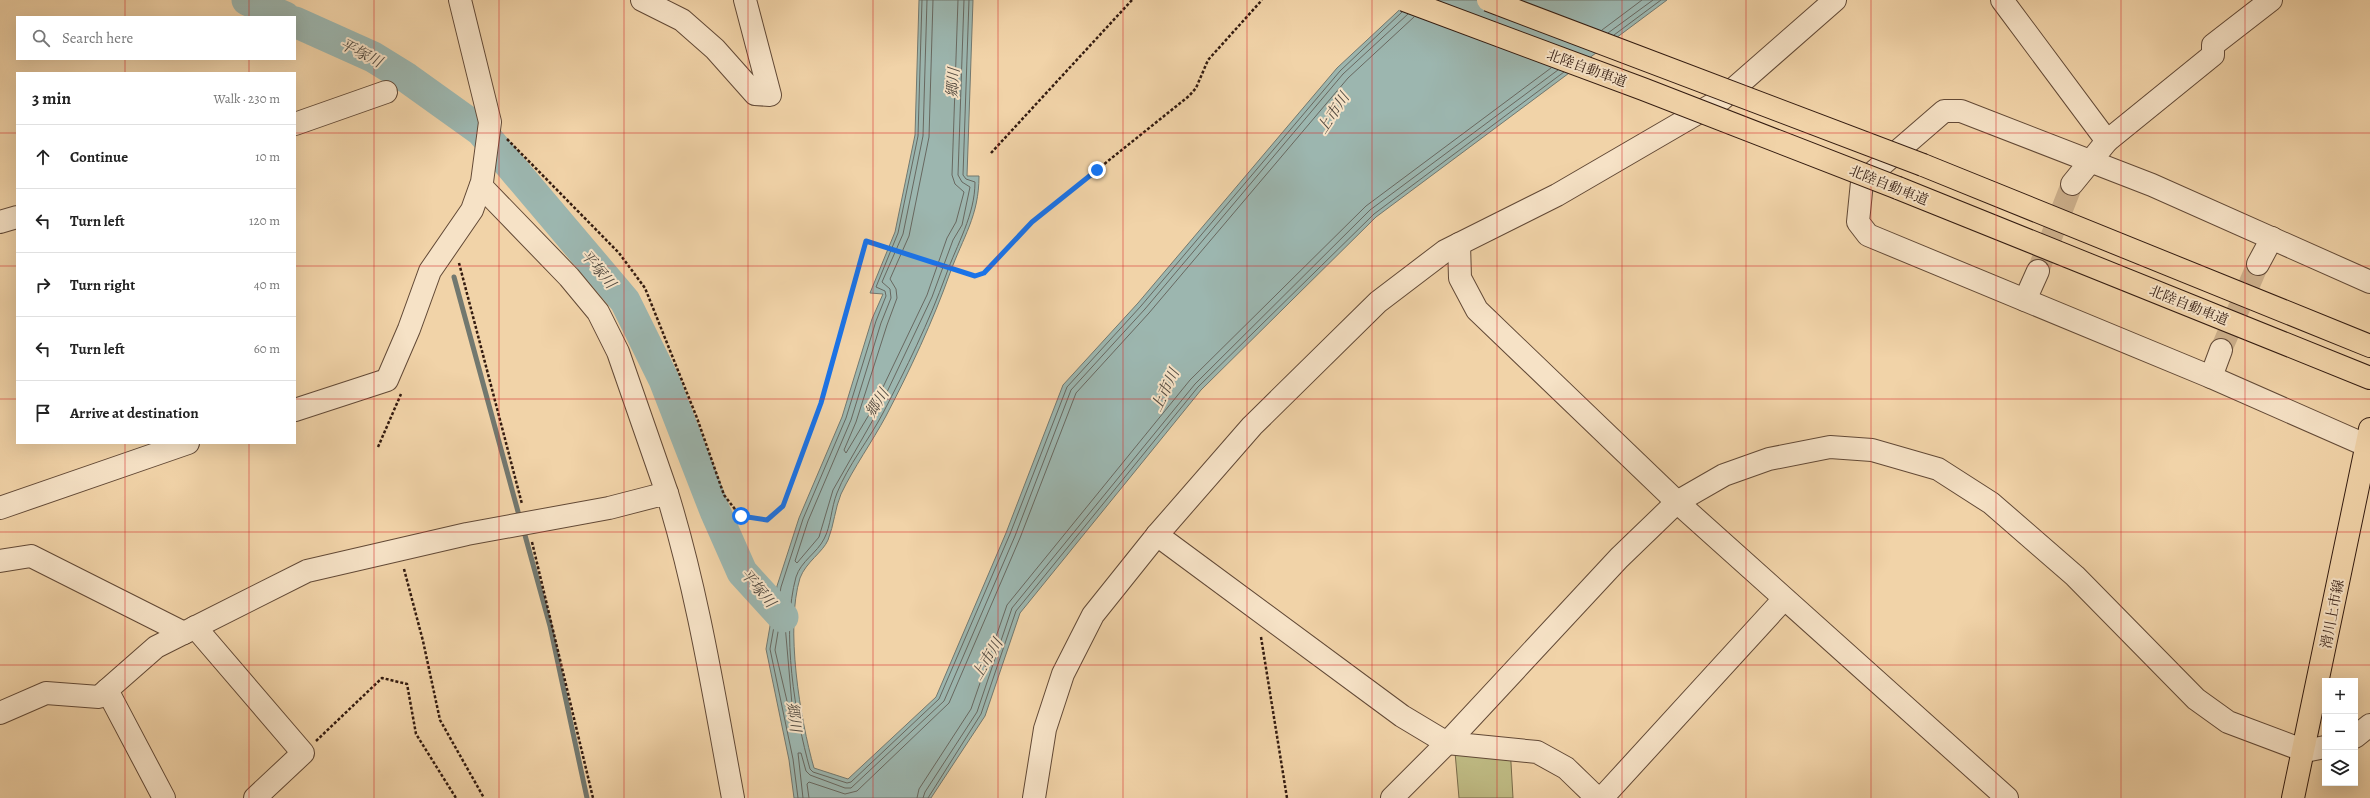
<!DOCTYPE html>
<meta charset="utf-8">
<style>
:root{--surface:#fff;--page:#f6f6f6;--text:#222;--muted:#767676;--line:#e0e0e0}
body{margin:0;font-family:Alegreya,"Noto Serif JP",serif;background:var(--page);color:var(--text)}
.controls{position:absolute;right:12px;bottom:12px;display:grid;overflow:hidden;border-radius:0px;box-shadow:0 4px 16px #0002}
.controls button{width:36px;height:36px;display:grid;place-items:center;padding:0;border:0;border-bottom:1px solid var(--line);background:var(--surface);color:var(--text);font:20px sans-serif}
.stop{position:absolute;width:12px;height:12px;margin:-9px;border:3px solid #1a73e8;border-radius:50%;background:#fff}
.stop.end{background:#1a73e8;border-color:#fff;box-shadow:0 1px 4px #0008}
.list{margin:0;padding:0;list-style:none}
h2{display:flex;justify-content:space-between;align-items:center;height:52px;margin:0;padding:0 16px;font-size:17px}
h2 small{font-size:13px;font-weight:400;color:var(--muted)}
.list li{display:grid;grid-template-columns:26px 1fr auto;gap:12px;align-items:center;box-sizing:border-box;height:64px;padding:0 16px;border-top:1px solid var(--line)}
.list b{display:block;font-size:15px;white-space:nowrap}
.list em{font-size:13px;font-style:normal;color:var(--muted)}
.icon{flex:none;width:22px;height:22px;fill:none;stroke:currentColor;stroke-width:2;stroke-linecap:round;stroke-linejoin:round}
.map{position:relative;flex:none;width:2370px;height:798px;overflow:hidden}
.search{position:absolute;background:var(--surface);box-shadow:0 4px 16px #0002;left:16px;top:16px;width:280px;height:44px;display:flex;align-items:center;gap:10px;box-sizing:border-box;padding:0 14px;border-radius:0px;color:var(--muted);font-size:15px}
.panel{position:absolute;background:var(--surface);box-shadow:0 4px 16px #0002;left:16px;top:72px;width:280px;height:372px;border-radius:0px}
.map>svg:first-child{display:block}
</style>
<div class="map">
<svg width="2370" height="798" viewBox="0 0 2370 798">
<rect width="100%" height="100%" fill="#f1d3a8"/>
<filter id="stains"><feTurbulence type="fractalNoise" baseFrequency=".005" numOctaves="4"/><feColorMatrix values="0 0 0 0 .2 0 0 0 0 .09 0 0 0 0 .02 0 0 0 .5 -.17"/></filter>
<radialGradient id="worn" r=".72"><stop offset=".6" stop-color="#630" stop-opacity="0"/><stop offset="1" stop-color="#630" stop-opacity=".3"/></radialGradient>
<polygon fill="#bfbb84" stroke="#796b4a" points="1510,745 1513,798 1459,798 1455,752"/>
<path fill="#9cb6af" stroke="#72786f" d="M919,0H973L967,176H979C979,216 963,237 950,273C933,321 910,370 886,416C872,442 854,467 841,494C835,508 834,525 828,540C823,552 806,562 800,578C785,627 800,719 814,768L848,779L936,697L1006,533L1063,385L1138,303L1337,68L1410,0H1667L1376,217L1201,390L1020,613L985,716L931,798H794L789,760L766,649L777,586L799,518L842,417L872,319L883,294L870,293L895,232L915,135Z"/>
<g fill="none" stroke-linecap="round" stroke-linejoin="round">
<g stroke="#686860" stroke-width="1">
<polyline points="927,0 923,136 903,234 882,282 890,289 891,298 881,323 851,420 808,521 795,561 797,563 819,537 833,490 878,411 932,297 953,240 962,225 970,187 962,182 958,175 964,0"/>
<polyline points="933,0 929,137 909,236 890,279 896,289 897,298 887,325 856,422 844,450 846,453 873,408 927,295 947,238 956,222 964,192 955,184 952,175 958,0"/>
<path d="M969,0L963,175L966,179L975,182C975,215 957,244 946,275C929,322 906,369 883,413C869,440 848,465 837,493C831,508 831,526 824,539C817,553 801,561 796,577C781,631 795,716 810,769L813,772L847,783L851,782L939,699L1010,534L1067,387L1141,306L1340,71L1402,12"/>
<polyline points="1602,30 1642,0"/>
<polyline points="1608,33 1653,0"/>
<polyline points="1614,35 1661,0"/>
<polygon points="784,613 793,716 791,718 775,650 781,614"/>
<polyline points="798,798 793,759 770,649 781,587 803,519 846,418 876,321 886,296 885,291 876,287 898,233 918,136 922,0"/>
<polyline points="803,798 798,753 801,753 806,771 810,775 845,788 851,788 944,701 1015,536 1071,390 1145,309 1343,74 1408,14"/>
<polyline points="809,798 807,784 809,782 845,794 857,791 949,703 1020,538 1076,393 1149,313 1348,78 1414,17"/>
<polyline points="917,798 919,789 971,709 1007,605 1190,380 1366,206 1551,68"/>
<polyline points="923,798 925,792 977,712 1012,608 1195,384 1370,210 1558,70"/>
<polyline points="928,798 981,714 1016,611 1198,387 1374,214 1564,72"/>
</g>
<g stroke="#72786f" stroke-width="5">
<polyline points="454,277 520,519"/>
<polyline points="523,528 550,626 587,798"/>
</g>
<g stroke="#9cb6af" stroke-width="31">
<polyline points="247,0 285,17"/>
<polyline points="295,22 373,57 407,78 481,131 625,301 664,380 715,511 742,572 783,617"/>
</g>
<g stroke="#cbae8a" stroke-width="22" stroke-dasharray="22 11" stroke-linecap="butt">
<polyline points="2038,271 2072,184"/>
<polyline points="2221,350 2258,264"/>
</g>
<g stroke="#624936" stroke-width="24">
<g id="minor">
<polyline points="642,0 682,20 715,49 755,94 770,95 745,0"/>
<polyline points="2002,0 2107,141 2072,184"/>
<polyline points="295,124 386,92"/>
<polyline points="2107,141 2213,55 2213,45 2271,0"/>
<polyline points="481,186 569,277 598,312 618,352 667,493"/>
<polyline points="0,222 17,217"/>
<polyline points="1459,244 1460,278 1477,310 1677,502 2007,798"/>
<polyline points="2258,264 2272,238"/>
<polyline points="2370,282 2152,185 1961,111 1944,111 1862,182 1858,222 1868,235 2211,377 2370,447"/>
<polyline points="2025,300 2038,271"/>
<polyline points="2211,377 2221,350"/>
<polyline points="295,410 387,380 409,329 430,271 472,210 482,182 490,122 460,0"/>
<polyline points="0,508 188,443"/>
<polyline points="1157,535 1402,716 1447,743 1537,752 1566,768 1597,798"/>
<polyline points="0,561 31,556 184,633"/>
<polyline points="195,627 303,753 255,798"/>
<polyline points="107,690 164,798"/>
<path d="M0,713L46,693L99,697L156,647L307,571L467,534L609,508L667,493C698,593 714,696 733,798"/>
<polyline points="2355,737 2370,725"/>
<polyline points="1034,798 1045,729 1063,674 1093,615 1157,535 1252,426 1378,302 1445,251 1557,195 1722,99 1835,0"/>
<polyline points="1392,798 1447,743 1619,558 1677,502 1724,475 1769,459 1830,447 1872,450 1938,469 1991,503 2075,576 2196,699 2228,722 2305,751 2325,747"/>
<polyline points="1602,798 1784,599"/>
</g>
</g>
<g stroke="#331b10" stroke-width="24">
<polyline id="major" points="2293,798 2370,429"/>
</g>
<g stroke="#331b10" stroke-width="24">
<g id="highway">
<polyline points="1923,165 2370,346"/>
<polyline points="1898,188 2370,378"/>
</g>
</g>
<g stroke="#331b10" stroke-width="2.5" stroke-dasharray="3 2" stroke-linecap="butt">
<polyline points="507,139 619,253 645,288 697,418 724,495 741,517 767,520 783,506 821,403 866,241 975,276 984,273 1032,222 1189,96 1196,88 1208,60 1262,0"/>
<polyline points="991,153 1132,0"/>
<polyline points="459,263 522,504"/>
<polyline points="378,447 401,394"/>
<polyline points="532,542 593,798"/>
<polyline points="404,569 423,641 440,720 484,798"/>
<polyline points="1261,637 1287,798"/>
<polyline points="316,741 382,678 407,684 416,734 456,798"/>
</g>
<use href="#minor" stroke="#f6e2c6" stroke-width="22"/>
<use href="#major" stroke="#f1d3a8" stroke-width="22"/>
<use href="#highway" stroke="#f1d3a8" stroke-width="22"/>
<g stroke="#331b10" stroke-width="24" stroke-linecap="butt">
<g id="highway-bridge">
<polyline points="1404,0 1643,89 1898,188"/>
<polyline points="1488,0 1923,165"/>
</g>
</g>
<use href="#highway-bridge" stroke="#f1d3a8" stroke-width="22"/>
</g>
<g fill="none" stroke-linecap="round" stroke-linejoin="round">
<polyline stroke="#1a73e8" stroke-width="5" points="741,516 767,520 783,506 821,403 866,241 975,276 984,273 1032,222 1097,170"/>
</g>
<path fill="none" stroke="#d62828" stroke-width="1" stroke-opacity="0.55" d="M125,0V17M249,0V17M374,0V798M499,0V798M624,0V798M748,0V798M873,0V798M998,0V798M1123,0V798M1247,0V798M1372,0V798M1497,0V798M1622,0V798M1746,0V798M1871,0V798M1996,0V798M2121,0V798M2245,0V798M125,59V73M249,59V73M0,133H17M295,133H2370M0,266H17M295,266H2370M0,399H17M295,399H2370M125,443V798M249,443V798M0,532H2370M0,665H2370"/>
<g text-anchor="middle" stroke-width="4" stroke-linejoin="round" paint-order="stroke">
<g font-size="14" fill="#331b10" stroke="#f6e2c6">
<text transform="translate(1587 68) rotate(20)" y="5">北陸自動車道</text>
<text transform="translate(1889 185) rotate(22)" y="5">北陸自動車道</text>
<text transform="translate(2189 305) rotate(22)" y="5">北陸自動車道</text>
<text transform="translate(2332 614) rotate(-79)" y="5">滑川上市線</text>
</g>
<g font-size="15" font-style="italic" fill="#524a40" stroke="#f6e2c6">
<text transform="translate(361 53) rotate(27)" y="5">平塚川</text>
<text transform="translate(953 83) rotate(-86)" y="5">郷川</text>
<text transform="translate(1333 113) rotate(-56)" y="5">上市川</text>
<text transform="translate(598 269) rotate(50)" y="5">平塚川</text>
<text transform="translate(1165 390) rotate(-64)" y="5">上市川</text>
<text transform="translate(877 403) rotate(-58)" y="5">郷川</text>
<text transform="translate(758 588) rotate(50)" y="5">平塚川</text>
<text transform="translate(987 659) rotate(-59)" y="5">上市川</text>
<text transform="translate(794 717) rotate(83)" y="5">郷川</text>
</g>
</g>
<rect width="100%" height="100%" filter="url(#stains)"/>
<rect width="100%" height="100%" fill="url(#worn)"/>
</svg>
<div class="controls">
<button>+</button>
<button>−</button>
<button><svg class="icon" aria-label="layers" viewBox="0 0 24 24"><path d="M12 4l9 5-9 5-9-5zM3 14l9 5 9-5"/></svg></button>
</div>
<div class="stop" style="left:741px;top:516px"></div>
<div class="stop end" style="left:1097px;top:170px"></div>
<div class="search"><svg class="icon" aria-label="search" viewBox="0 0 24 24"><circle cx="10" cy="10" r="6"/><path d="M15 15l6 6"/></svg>Search here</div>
<section class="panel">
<h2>3 min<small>Walk · 230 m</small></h2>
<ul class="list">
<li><svg class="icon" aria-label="ahead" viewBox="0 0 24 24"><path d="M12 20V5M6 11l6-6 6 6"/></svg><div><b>Continue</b></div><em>10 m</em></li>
<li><svg class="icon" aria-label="left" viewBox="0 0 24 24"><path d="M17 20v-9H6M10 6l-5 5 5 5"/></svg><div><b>Turn left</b></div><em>120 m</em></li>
<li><svg class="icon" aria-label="right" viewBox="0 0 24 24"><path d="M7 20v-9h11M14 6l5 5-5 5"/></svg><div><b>Turn right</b></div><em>40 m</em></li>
<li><svg class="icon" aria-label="left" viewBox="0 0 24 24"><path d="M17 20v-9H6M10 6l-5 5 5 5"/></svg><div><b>Turn left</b></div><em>60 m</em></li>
<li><svg class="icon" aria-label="arrive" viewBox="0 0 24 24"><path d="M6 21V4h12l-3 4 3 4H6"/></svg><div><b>Arrive at destination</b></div></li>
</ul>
</section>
</div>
